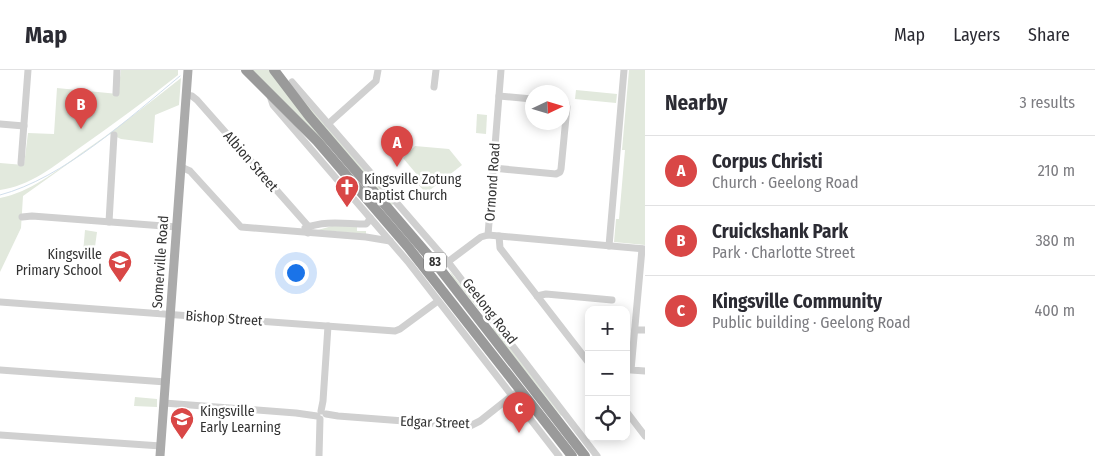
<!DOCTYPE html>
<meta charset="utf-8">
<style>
:root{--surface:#fff;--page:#f7f7f7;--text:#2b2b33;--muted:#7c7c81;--line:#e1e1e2;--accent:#d94746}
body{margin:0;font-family:"Fira Sans Condensed",sans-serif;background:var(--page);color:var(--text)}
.controls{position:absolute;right:15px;bottom:15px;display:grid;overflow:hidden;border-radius:10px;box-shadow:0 2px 12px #0003}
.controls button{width:45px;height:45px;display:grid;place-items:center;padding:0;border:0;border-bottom:1px solid var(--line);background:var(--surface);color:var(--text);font:25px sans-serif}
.compass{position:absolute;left:525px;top:15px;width:45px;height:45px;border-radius:50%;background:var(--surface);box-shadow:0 2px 12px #0003;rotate:86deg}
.you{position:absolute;left:295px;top:202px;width:18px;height:18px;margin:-12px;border:4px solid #fff;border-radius:50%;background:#1a73e8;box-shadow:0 0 0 8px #1a73e833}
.badge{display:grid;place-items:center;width:32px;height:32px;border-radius:50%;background:var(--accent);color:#fff;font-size:16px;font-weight:700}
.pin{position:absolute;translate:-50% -41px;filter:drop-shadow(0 1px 2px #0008)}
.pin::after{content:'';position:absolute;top:26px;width:18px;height:15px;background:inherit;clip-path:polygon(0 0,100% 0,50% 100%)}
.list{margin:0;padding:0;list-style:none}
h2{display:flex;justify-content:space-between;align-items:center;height:65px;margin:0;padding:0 20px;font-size:21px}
h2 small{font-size:16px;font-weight:400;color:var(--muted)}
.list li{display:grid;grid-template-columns:32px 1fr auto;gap:15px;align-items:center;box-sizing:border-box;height:70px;padding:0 20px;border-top:1px solid var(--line)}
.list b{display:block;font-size:19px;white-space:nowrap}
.list p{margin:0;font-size:16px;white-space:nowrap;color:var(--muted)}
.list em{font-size:16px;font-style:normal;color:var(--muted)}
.icon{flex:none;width:28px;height:28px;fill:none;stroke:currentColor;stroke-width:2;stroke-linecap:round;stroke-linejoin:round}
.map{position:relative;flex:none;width:645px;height:386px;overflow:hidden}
header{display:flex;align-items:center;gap:30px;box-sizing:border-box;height:70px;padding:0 25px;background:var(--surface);border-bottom:1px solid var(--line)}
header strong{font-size:24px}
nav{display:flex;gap:28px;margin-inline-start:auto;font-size:18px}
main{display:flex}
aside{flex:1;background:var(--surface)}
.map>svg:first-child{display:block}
</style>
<header>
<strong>Map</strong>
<nav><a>Map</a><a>Layers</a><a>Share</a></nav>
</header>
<main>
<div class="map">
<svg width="645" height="386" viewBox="0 0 645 386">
<rect width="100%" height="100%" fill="#fff"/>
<g fill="#e2e9dd">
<path d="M121,0H178V5C145,31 112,55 78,79C54,96 30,116 0,120V93L24,95L28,63L54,64L57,18L118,24Z"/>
<polygon points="252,0 269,0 327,74 326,75"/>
<polygon points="629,0 645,0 645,175 614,172 616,149 619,149 625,80 622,80"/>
<path d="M181,8L179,35L155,45L153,73L121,69L110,64L23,126L21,158L0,202V128C30,122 55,102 80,84C115,60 148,34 181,8Z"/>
<polygon points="290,14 394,134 391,135 307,37"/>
<polygon points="576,20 617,24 616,33 575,29"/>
<polygon points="477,44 487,45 486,64 476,63"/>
<polygon points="415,76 449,79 462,95 426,123 415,111 419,107 403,88"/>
<polygon points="332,156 357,156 357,161 366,161 366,164 318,160"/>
<polygon points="85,160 97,162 94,184 83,183"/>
<polygon points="449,200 480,239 479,240 453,208"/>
<polygon points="494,257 563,344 561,346 492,259"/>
<polygon points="135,327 157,329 157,337 134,336"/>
</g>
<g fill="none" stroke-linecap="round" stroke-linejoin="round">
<path stroke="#d1dfec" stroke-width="1" d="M0,125C64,108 129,48 180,6"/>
<g stroke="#d0d0d0" stroke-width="7">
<polyline points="292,12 448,192 597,386"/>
<polyline points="434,17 436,0"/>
<polyline points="116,23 117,0"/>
<polyline points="186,25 192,26 197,30 309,157 308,163"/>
<polyline points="270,26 273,35 409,193 559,386"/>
<polyline points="499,26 532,29"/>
<polyline points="0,54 24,56"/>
<polyline points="328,54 376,11 378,0"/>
<polyline points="21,93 28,0"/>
<polyline points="181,97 190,101 241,157 366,167 390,171"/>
<polyline points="493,98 556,104 560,102 561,99 567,37 566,33 562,31"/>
<polyline points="22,147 32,146 177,157"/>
<polyline points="109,152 114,65"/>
<path d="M305,158C326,150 345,154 366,154L368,152L370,148"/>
<polyline points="488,165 645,179"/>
<polyline points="499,166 500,178 589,293"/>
<polyline points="609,176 624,0"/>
<polyline points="642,179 631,300 645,301"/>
<polyline points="445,194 481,167 488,165 501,0"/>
<polyline points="537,226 546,224 612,230"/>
<polyline points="0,232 395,261 400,259 438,231"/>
<polyline points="635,260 645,260"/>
<polyline points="0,300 166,312"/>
<polyline points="164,333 296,343 317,346"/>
<polyline points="321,341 323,331 328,256"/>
<polyline points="626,341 645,366"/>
<polyline points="326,344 338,346 470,356 480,351 514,324"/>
<polyline points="0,365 161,376"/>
<polyline points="319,386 320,349"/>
</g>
<polyline stroke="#ababab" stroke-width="9" points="160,386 188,0"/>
<g stroke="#9a9a9a" stroke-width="10">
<polyline points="246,0 317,71 408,177 572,386"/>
<polyline points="274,0 309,46 440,199 585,386"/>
</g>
</g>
<defs>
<g id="church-pin" transform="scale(1.25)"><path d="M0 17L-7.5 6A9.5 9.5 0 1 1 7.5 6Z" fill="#d94746" stroke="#fff"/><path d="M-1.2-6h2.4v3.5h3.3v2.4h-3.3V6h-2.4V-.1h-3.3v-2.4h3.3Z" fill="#fff"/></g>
<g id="school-pin" transform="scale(1.25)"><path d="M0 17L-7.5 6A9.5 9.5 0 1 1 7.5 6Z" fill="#d94746" stroke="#fff"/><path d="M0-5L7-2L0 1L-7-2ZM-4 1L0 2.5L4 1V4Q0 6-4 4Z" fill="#fff"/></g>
</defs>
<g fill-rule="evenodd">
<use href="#church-pin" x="347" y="117"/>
<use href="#school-pin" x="120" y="192"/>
<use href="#school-pin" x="182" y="349"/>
</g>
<g text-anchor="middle" stroke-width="5" stroke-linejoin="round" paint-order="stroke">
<rect fill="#fff" stroke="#707070" stroke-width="1" x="424" y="182.5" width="22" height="19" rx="4"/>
<g font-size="12" font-weight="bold" fill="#333">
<text x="435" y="196">83</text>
</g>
<g font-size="14" fill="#333" stroke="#fff">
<text transform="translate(251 91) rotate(49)" y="5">Albion Street</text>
<text transform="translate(492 112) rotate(-86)" y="5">Ormond Road</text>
<text transform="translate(160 192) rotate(-86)" y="5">Somerville Road</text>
<text transform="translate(490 241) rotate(52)" y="5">Geelong Road</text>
<text transform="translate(224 248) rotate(4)" y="5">Bishop Street</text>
<text transform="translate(435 352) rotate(2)" y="5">Edgar Street</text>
</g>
<g font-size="14" fill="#333" stroke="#fff" text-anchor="start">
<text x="364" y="114">Kingsville Zotung<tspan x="364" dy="16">Baptist Church</tspan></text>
<text x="102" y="189" text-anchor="end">Kingsville<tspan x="102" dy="16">Primary School</tspan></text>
<text x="200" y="346">Kingsville<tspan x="200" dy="16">Early Learning</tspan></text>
</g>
</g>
</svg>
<div class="controls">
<button>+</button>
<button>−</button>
<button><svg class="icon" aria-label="locate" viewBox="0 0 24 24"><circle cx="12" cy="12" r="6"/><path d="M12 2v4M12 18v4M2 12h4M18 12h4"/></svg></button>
</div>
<svg class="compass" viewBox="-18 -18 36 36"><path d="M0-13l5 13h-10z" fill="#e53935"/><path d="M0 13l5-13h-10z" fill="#7c7c81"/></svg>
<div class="you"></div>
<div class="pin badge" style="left:397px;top:97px">A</div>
<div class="pin badge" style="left:81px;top:59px">B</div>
<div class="pin badge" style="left:519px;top:363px">C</div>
</div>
<aside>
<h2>Nearby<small>3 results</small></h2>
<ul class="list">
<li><span class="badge">A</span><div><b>Corpus Christi</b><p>Church · Geelong Road</p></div><em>210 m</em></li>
<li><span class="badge">B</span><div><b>Cruickshank Park</b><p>Park · Charlotte Street</p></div><em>380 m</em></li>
<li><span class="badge">C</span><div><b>Kingsville Community</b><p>Public building · Geelong Road</p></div><em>400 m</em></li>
</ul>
</aside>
</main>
